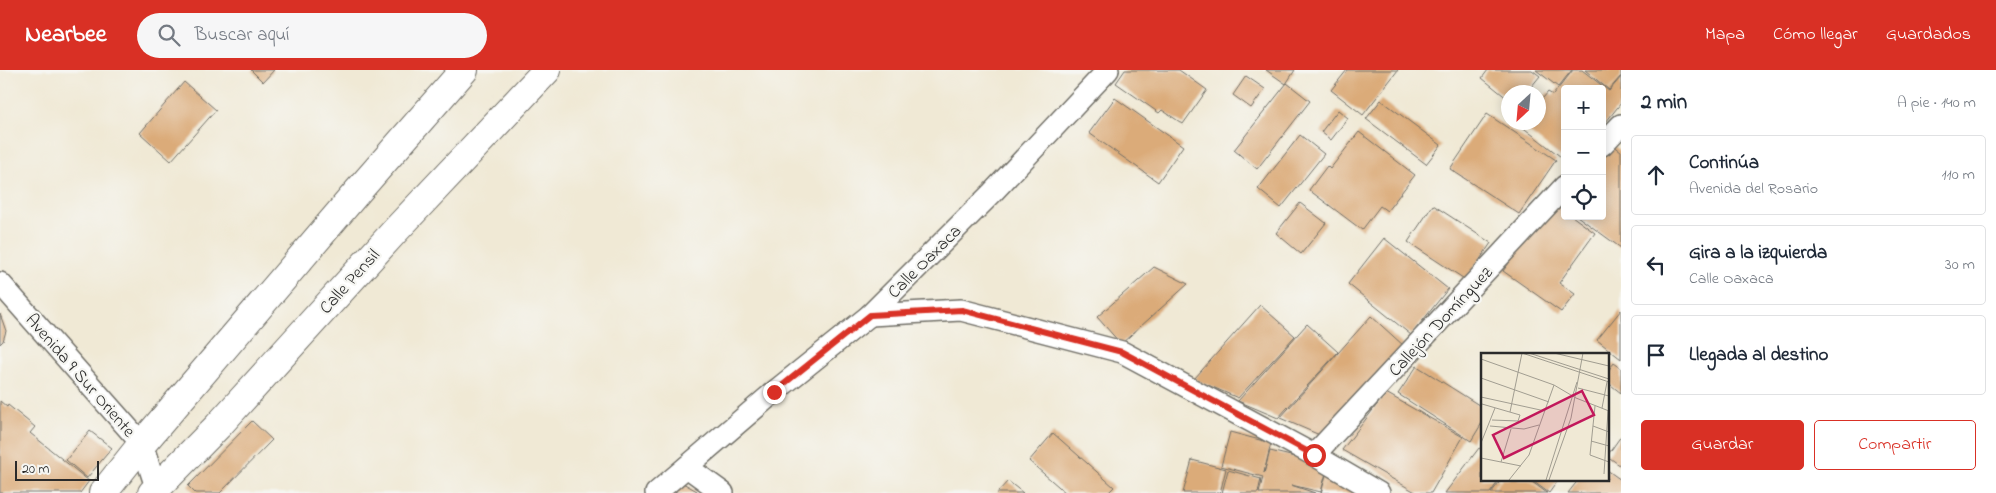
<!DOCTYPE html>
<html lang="es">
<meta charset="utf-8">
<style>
:root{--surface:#fff;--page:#f6f6f7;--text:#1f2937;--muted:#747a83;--line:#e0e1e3;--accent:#d93025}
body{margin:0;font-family:"Indie Flower",sans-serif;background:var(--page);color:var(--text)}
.controls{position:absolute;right:15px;top:15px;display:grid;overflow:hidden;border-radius:5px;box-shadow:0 2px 12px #0003}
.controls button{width:45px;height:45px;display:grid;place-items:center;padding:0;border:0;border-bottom:1px solid var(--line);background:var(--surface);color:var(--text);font:25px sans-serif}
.compass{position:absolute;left:1501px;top:15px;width:45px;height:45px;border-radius:50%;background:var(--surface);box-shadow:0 2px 12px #0003;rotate:206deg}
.scale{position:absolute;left:15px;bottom:12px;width:84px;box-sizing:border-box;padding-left:5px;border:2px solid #2b2b2b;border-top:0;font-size:14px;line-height:18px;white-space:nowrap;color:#2b2b2b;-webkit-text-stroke:4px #f6f6f2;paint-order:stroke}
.stop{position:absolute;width:15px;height:15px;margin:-11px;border:4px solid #d93025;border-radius:50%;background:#fff}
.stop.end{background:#d93025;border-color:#fff;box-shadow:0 1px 5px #0008}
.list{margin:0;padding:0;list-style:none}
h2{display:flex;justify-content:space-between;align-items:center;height:65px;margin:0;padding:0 20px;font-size:21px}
h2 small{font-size:16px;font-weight:400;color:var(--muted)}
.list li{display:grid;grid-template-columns:32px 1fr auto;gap:15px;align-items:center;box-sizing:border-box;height:80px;margin:0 10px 10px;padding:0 10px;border:1px solid var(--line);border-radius:5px}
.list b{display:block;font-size:19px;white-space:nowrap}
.list p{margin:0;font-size:16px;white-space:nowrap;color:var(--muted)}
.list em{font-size:16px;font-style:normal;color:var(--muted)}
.actions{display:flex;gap:10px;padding:15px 20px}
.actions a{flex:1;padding:11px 0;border:1px solid var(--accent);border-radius:5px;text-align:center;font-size:18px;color:var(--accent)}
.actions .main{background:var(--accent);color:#fff}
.icon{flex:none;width:28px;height:28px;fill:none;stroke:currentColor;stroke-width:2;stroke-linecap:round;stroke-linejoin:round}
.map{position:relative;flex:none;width:1621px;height:423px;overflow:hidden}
header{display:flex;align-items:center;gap:30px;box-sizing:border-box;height:70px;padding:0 25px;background:var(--accent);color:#fff}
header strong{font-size:24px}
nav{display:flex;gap:28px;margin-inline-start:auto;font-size:18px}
.search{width:350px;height:45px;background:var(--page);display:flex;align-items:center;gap:12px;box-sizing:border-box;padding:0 18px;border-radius:28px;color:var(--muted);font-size:19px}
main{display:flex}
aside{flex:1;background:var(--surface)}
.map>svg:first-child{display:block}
</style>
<header>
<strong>Nearbee</strong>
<div class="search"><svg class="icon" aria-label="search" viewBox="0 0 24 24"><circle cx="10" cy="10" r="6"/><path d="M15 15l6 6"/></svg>Buscar aquí</div>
<nav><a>Mapa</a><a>Cómo llegar</a><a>Guardados</a></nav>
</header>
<main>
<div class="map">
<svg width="1621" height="423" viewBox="0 0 1621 423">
<rect width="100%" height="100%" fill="#f6f6f2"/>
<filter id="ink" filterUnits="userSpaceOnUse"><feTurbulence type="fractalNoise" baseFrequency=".02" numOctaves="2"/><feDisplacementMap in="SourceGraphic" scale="10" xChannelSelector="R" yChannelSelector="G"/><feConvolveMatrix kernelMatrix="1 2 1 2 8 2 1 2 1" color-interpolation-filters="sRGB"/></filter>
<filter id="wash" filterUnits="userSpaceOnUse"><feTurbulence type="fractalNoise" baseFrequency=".0096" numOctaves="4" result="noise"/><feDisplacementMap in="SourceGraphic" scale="20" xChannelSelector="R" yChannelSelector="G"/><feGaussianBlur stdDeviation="1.12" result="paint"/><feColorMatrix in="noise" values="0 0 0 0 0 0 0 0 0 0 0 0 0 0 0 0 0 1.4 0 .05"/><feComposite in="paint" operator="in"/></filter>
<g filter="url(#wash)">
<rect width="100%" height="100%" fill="#f0e9d5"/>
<g id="blocks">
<g fill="#dbab79">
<polygon points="251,0 274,0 263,12"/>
<polygon points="1125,0 1179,0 1207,20 1183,54 1162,40 1159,43 1116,13"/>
<polygon points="1266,0 1295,0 1286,14"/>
<polygon points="1347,0 1398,0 1363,45 1331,20"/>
<polygon points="1488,0 1532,0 1540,6 1527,22 1508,22 1508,29 1482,8"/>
<polygon points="1536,0 1572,0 1558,17"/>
<polygon points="1573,0 1582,0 1609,21 1621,7 1621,33 1602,57 1602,19 1565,19 1565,90 1521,56 1524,52 1538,52 1538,34 1548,22 1553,25"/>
<polygon points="1585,0 1621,0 1621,6 1609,20"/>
<polygon points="1246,6 1265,19 1251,38 1233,25"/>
<polygon points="184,12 216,40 171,91 140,63"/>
<polygon points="1287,13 1310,31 1257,99 1234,80"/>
<polygon points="1115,28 1183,76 1158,112 1089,63"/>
<polygon points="1381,30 1441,75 1426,94 1366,49"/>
<polygon points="1338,40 1348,48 1331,70 1321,62"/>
<polygon points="1487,44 1556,90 1519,144 1450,99"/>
<polygon points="1359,62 1415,105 1387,141 1380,136 1362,160 1309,120 1327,96 1330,99"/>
<polygon points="1300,65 1324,84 1281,138 1258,119"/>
<polygon points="1610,73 1621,81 1621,178 1577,146 1602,146 1602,83"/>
<polygon points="1300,133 1326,153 1301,184 1276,163"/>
<polygon points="1553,133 1565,141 1565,146 1572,146 1595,163 1559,213 1575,224 1561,242 1503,201"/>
<polygon points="1433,135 1491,173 1466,210 1408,172"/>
<polygon points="1384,168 1448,219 1411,265 1348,214"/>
<polygon points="1154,197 1188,214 1121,274 1097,247"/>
<polygon points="1260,235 1295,266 1238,328 1194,309"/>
<polygon points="1621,240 1621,289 1597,270"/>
<polygon points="0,244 6,261 3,271 0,274"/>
<polygon points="1371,246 1404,276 1322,366 1280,348"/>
<polygon points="1307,254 1338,282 1278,348 1238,331"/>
<polygon points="1614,293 1621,298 1621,323 1607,312 1607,302"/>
<polygon points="1417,296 1482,337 1482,353 1471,371 1398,324"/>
<polygon points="1386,323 1463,367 1431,423 1417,423 1342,380"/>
<polygon points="0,331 7,337 8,335 35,357 30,363 89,411 80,423 0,423"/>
<polygon points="252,351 272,370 220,423 195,423 188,416"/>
<polygon points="90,361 112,378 87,408 66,390"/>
<polygon points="1230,362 1271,373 1264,403 1270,381 1328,395 1321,422 1291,415 1315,423 1259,423 1263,407 1221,396"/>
<polygon points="1053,363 1114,417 1108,423 1066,423 1029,391"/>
<polygon points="1621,366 1621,396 1607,386"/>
<polygon points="1479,378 1482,380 1482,409 1500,409 1490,423 1445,423"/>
<polygon points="1192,390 1226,399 1220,423 1183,423"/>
<polygon points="1228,400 1261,409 1258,423 1222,423"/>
<polygon points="1607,400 1621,410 1621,423 1568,423 1579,409 1607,409"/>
<polygon points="1326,405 1363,415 1361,423 1321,423"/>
<polygon points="1502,409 1528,409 1547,423 1491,423"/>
<polygon points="1530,409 1559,409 1549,423"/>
<polygon points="1008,411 1023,423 997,423"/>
<polygon points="681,412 697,421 696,423 675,423"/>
</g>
</g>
</g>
<g filter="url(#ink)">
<use href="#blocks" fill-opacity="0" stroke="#706e66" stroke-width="1"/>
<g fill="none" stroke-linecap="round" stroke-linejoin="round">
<g stroke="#706e66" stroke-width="24">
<g id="street">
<polyline points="1602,75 1621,55"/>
<polyline points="0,213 142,374 156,417 160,423"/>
<polyline points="870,245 961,240 1122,282 1314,385 1379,423"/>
<polyline points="1314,385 1565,116"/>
<polyline points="687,397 723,423"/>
<polyline points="656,423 774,322 870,245 991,124 1108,0"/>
</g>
</g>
<g stroke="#706e66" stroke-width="30">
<g id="secondary">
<polyline points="103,423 142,374 358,121 464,0"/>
<polyline points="152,423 218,356 395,161 547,0"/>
</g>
</g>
<use href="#street" stroke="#fff" stroke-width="21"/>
<use href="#secondary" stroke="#fff" stroke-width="28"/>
</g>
</g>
<g fill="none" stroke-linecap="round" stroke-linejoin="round" filter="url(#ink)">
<polyline stroke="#d93025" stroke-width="6" points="774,322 870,245 962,240 1122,282 1314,385"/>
</g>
<g text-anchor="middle" stroke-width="4.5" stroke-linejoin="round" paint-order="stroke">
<g font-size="18" fill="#2b2b2b" stroke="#f6f6f2">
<text transform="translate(924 191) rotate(-45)" y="6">Calle Oaxaca</text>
<text transform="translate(349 211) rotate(-48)" y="6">Calle Pensil</text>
<text transform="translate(1440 251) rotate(-47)" y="6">Callejón Domínguez</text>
<text transform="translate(81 305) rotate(49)" y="6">Avenida 9 Sur Oriente</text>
</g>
</g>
<g transform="translate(1481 283)">
<rect width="128" height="128" fill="#f0e9d5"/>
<path fill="none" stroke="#a19d91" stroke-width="1" d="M41,0L128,29M48,0L128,26M73,0L128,13M0,6L73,32L95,45L128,58M0,25L68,49M97,35L128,43M0,44L64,58M1,51L39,62L37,68L11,67M114,53L109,102L128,109M121,55L126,29M29,59L41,0M9,73L43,76L58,72M112,73L128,79M110,88L128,93M0,90L14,55M0,105L40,113M20,109L30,76M123,121L127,58M28,127L48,102L73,32M65,127L96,29M68,127L90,65L102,0"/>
<path fill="#c2185b" fill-opacity="0.15" stroke="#c2185b" stroke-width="2.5" d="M101,38L113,62L23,105L12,82Z"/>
<rect width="128" height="128" fill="none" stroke="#2b2b2b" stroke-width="2.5"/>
</g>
</svg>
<div class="controls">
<button>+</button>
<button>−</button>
<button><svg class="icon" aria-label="locate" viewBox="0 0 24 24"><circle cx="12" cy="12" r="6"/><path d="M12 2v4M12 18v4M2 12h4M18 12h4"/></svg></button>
</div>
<svg class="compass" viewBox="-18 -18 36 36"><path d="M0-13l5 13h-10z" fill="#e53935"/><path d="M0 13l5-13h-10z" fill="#747a83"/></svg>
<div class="scale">20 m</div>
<div class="stop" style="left:1314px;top:385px"></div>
<div class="stop end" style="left:774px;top:322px"></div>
</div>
<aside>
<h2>2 min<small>A pie · 140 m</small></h2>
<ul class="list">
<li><svg class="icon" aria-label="ahead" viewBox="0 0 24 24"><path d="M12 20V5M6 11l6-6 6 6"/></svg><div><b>Continúa</b><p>Avenida del Rosario</p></div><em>110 m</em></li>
<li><svg class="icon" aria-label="left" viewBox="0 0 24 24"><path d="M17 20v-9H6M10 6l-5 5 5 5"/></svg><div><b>Gira a la izquierda</b><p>Calle Oaxaca</p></div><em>30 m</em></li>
<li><svg class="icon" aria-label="arrive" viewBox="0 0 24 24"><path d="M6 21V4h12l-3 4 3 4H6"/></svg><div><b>Llegada al destino</b></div></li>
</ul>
<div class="actions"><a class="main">Guardar</a><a>Compartir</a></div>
</aside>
</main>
